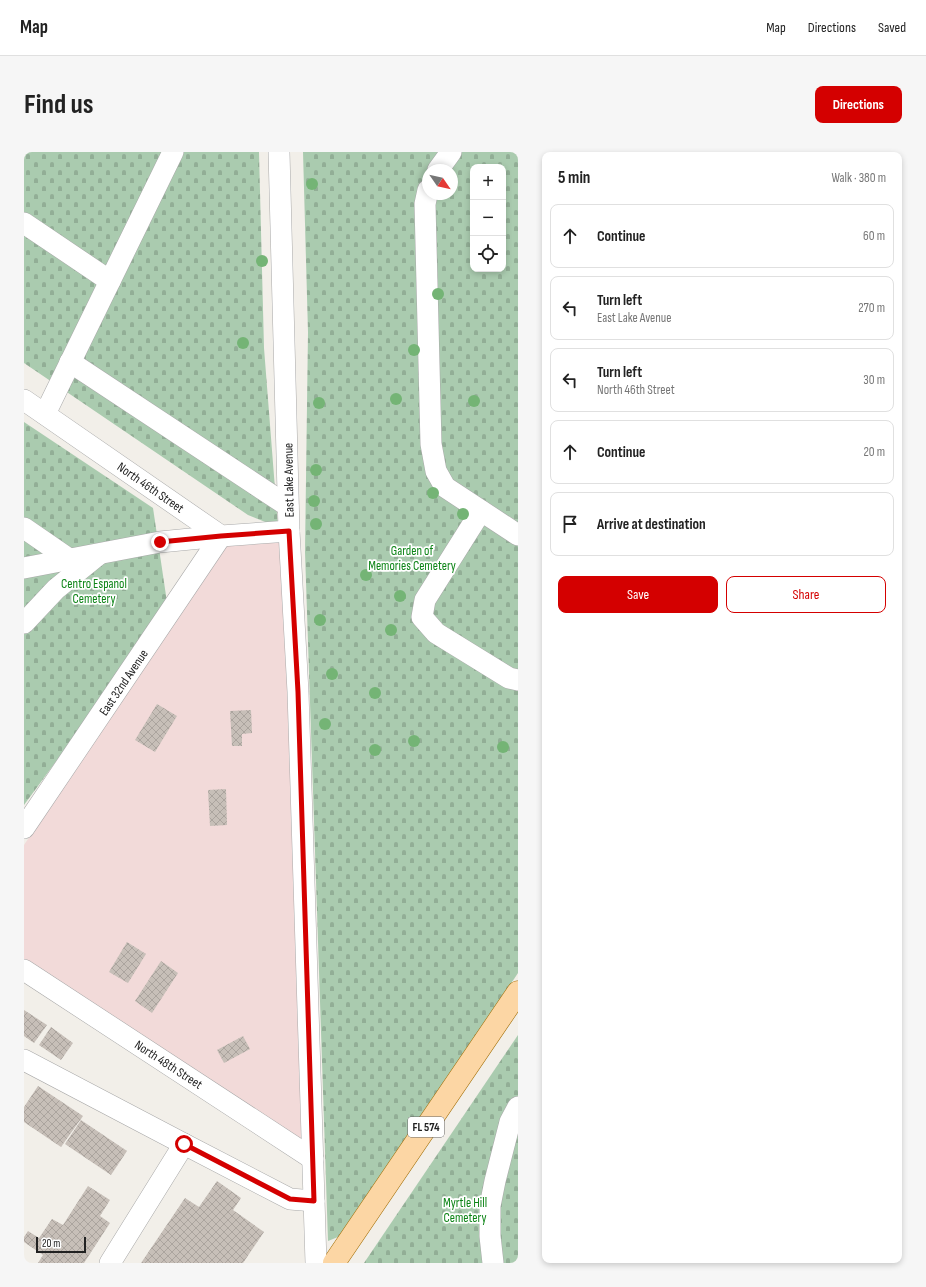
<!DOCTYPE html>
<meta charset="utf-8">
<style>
:root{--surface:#fff;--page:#f6f6f6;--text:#222;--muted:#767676;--line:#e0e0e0;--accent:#d40000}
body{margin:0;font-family:"Sofia Sans Condensed",sans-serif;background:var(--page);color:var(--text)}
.controls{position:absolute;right:12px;top:12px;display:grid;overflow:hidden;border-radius:8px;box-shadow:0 2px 6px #0003}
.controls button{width:36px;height:36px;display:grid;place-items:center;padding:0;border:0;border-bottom:1px solid var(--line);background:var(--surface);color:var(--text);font:20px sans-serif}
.compass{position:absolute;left:398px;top:12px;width:36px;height:36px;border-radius:50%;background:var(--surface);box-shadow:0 2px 6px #0003;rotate:124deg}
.scale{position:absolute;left:12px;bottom:10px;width:50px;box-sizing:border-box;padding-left:4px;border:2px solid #222;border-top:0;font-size:11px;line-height:14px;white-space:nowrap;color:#222;-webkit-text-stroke:3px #fff;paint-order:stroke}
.stop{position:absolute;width:12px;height:12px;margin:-9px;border:3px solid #d40000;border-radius:50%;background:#fff}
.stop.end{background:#d40000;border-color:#fff;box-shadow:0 1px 4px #0008}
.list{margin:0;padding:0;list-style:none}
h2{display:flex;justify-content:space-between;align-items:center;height:52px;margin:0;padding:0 16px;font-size:17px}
h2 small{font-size:13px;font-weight:400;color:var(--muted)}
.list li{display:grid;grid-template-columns:26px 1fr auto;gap:12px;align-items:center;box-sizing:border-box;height:64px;margin:0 8px 8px;padding:0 8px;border:1px solid var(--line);border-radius:8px}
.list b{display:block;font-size:15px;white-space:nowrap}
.list p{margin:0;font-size:13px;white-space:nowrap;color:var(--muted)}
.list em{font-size:13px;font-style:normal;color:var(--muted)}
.actions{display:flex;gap:8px;padding:12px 16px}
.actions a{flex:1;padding:9px 0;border:1px solid var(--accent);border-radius:8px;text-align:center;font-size:14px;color:var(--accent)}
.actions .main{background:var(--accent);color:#fff}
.icon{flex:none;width:22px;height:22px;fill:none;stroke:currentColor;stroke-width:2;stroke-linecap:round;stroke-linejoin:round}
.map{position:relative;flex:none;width:494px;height:1111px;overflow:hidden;border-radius:8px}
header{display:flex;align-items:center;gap:24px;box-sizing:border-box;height:56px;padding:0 20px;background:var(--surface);border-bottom:1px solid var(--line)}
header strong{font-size:19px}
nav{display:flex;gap:22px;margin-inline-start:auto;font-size:14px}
.intro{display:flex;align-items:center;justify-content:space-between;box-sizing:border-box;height:96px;padding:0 24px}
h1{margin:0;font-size:28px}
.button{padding:10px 18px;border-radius:8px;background:var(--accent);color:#fff;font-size:14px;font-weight:700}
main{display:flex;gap:24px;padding:0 24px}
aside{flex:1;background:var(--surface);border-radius:8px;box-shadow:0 2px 6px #0003}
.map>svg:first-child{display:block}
</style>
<header>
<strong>Map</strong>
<nav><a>Map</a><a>Directions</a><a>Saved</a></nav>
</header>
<div class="intro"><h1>Find us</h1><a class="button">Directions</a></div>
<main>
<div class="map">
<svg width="494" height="1111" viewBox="0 0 494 1111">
<defs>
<pattern id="cemetery-stones" width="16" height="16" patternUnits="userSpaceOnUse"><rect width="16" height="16" fill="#aacbaf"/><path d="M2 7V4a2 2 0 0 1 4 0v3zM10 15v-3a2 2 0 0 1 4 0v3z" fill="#92ae96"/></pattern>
<pattern id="building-cross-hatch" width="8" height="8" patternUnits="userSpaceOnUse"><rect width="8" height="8" fill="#c7bfb8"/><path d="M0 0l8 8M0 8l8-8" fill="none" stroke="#aba49e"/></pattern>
</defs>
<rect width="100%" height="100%" fill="#f2efe9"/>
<polygon fill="#f2dad9" points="256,389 266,571 279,991 0,807 0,693 203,392"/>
<g fill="url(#cemetery-stones)" fill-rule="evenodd">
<polygon points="0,0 235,0 240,196 254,375 224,363 0,211"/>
<path d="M279,0H494V821L319,1083L304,1089L281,400L284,180ZM449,15H479V117H449ZM404,18H428V42H404Z"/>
<polygon points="0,270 129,356 144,457 0,653"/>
<polygon points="494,883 494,1111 340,1111"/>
</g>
<g fill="url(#building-cross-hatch)">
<polygon points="133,552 153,564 131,600 111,588"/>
<polygon points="227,558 228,581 218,582 218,594 208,594 206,559"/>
<polygon points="202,637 203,673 186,674 184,638"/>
<polygon points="103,790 122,802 104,831 85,820"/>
<polygon points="137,809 154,821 128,861 111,849"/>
<polygon points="0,858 23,873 10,891 0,884"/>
<polygon points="27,875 49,891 37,908 15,893"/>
<polygon points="219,884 226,897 200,911 193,898"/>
<polygon points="14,934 59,964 37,995 0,970 0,955"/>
<polygon points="57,968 103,999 87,1023 41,992"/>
<polygon points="193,1029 217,1046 209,1058 240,1080 219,1111 117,1111 161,1046 175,1055"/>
<polygon points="64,1034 86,1048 76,1064 86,1071 60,1111 14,1111 19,1103 0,1090 0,1085 4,1079 15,1086 28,1067 39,1073"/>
</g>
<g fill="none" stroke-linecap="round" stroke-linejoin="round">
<g stroke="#a9a9a9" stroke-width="22">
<g id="minor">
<polyline points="255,0 265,379 274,540 292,1111"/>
<polyline points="414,18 427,0"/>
<polyline points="404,38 401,52 407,292 412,319 421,335 494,383"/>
<polyline points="0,71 86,129"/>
<polyline points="46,210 264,354"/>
<polyline points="0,248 197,384 265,379"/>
<polyline points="21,262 149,0"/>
<polyline points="457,359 401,448 398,465 412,481 485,526 494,528"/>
<polyline points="0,376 45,407"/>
<polyline points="0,416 136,390 197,384"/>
<polyline points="0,471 32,437 74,403"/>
<polyline points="0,676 197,384"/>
<polyline points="0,818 289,1007"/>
<polyline points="0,908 160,992"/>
<polyline points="86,1111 160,992 266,1047 290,1049"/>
<polyline points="469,1111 466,1084 466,1054 471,1029 486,970 494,955"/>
</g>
</g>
<g stroke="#a06b00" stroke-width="23">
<polyline id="major" points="310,1111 494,840"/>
</g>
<use href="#minor" stroke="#fff" stroke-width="21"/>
<use href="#major" stroke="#fcd6a4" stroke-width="22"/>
</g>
<g fill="#74b475">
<circle cx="288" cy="32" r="6"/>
<circle cx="238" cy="109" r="6"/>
<circle cx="414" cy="142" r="6"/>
<circle cx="219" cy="191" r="6"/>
<circle cx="390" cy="198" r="6"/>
<circle cx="372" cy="247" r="6"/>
<circle cx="450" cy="249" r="6"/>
<circle cx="295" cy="251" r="6"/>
<circle cx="292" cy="318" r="6"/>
<circle cx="409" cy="341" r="6"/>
<circle cx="290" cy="349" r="6"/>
<circle cx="439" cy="362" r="6"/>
<circle cx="292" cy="372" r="6"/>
<circle cx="342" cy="423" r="6"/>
<circle cx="376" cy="444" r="6"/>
<circle cx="296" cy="468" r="6"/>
<circle cx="367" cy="478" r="6"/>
<circle cx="308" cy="522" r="6"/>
<circle cx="351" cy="541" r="6"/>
<circle cx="301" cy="572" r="6"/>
<circle cx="390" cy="589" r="6"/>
<circle cx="479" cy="595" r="6"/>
<circle cx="351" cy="598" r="6"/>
</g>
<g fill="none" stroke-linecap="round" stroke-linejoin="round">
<polyline stroke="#d40000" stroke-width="5" points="136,390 197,384 265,379 274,540 290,1049 266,1047 160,992"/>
</g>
<g text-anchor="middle" stroke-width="3.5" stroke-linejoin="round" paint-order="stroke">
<rect fill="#fff" stroke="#646464" stroke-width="1" x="384" y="965" width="36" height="20" rx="3"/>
<g font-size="12" font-weight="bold" fill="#222">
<text x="402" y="979">FL 574</text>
</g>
<g font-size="13" fill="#222" stroke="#fff">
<text transform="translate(264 328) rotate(-91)" y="5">East Lake Avenue</text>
<text transform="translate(127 335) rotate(35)" y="5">North 46th Street</text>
<text transform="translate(99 530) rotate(-56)" y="5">East 32nd Avenue</text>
<text transform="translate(145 912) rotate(33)" y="5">North 48th Street</text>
</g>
<g font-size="13" fill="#0c8416" stroke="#fff">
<text x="388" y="403">Garden of<tspan x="388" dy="15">Memories Cemetery</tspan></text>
<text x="70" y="436">Centro Espanol<tspan x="70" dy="15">Cemetery</tspan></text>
<text x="441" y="1055">Myrtle Hill<tspan x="441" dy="15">Cemetery</tspan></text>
</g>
</g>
</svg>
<div class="controls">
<button>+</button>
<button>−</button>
<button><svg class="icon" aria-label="locate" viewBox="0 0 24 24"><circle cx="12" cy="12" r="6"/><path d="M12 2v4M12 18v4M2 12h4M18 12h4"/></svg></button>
</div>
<svg class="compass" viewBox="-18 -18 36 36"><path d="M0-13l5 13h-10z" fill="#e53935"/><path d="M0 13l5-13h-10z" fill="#767676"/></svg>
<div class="scale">20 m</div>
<div class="stop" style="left:160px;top:992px"></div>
<div class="stop end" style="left:136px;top:390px"></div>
</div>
<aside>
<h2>5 min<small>Walk · 380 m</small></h2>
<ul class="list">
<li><svg class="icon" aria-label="ahead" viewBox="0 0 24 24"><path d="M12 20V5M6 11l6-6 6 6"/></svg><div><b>Continue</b></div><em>60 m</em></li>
<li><svg class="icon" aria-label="left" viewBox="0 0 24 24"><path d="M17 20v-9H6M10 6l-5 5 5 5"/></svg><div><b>Turn left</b><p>East Lake Avenue</p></div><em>270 m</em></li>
<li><svg class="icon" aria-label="left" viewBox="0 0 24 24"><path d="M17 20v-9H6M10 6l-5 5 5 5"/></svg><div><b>Turn left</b><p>North 46th Street</p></div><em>30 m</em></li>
<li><svg class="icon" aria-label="ahead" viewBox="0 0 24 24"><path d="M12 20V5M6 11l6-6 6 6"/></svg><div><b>Continue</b></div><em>20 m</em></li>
<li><svg class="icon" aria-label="arrive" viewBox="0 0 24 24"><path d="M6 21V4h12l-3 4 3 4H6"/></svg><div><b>Arrive at destination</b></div></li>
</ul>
<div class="actions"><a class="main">Save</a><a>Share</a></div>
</aside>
</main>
